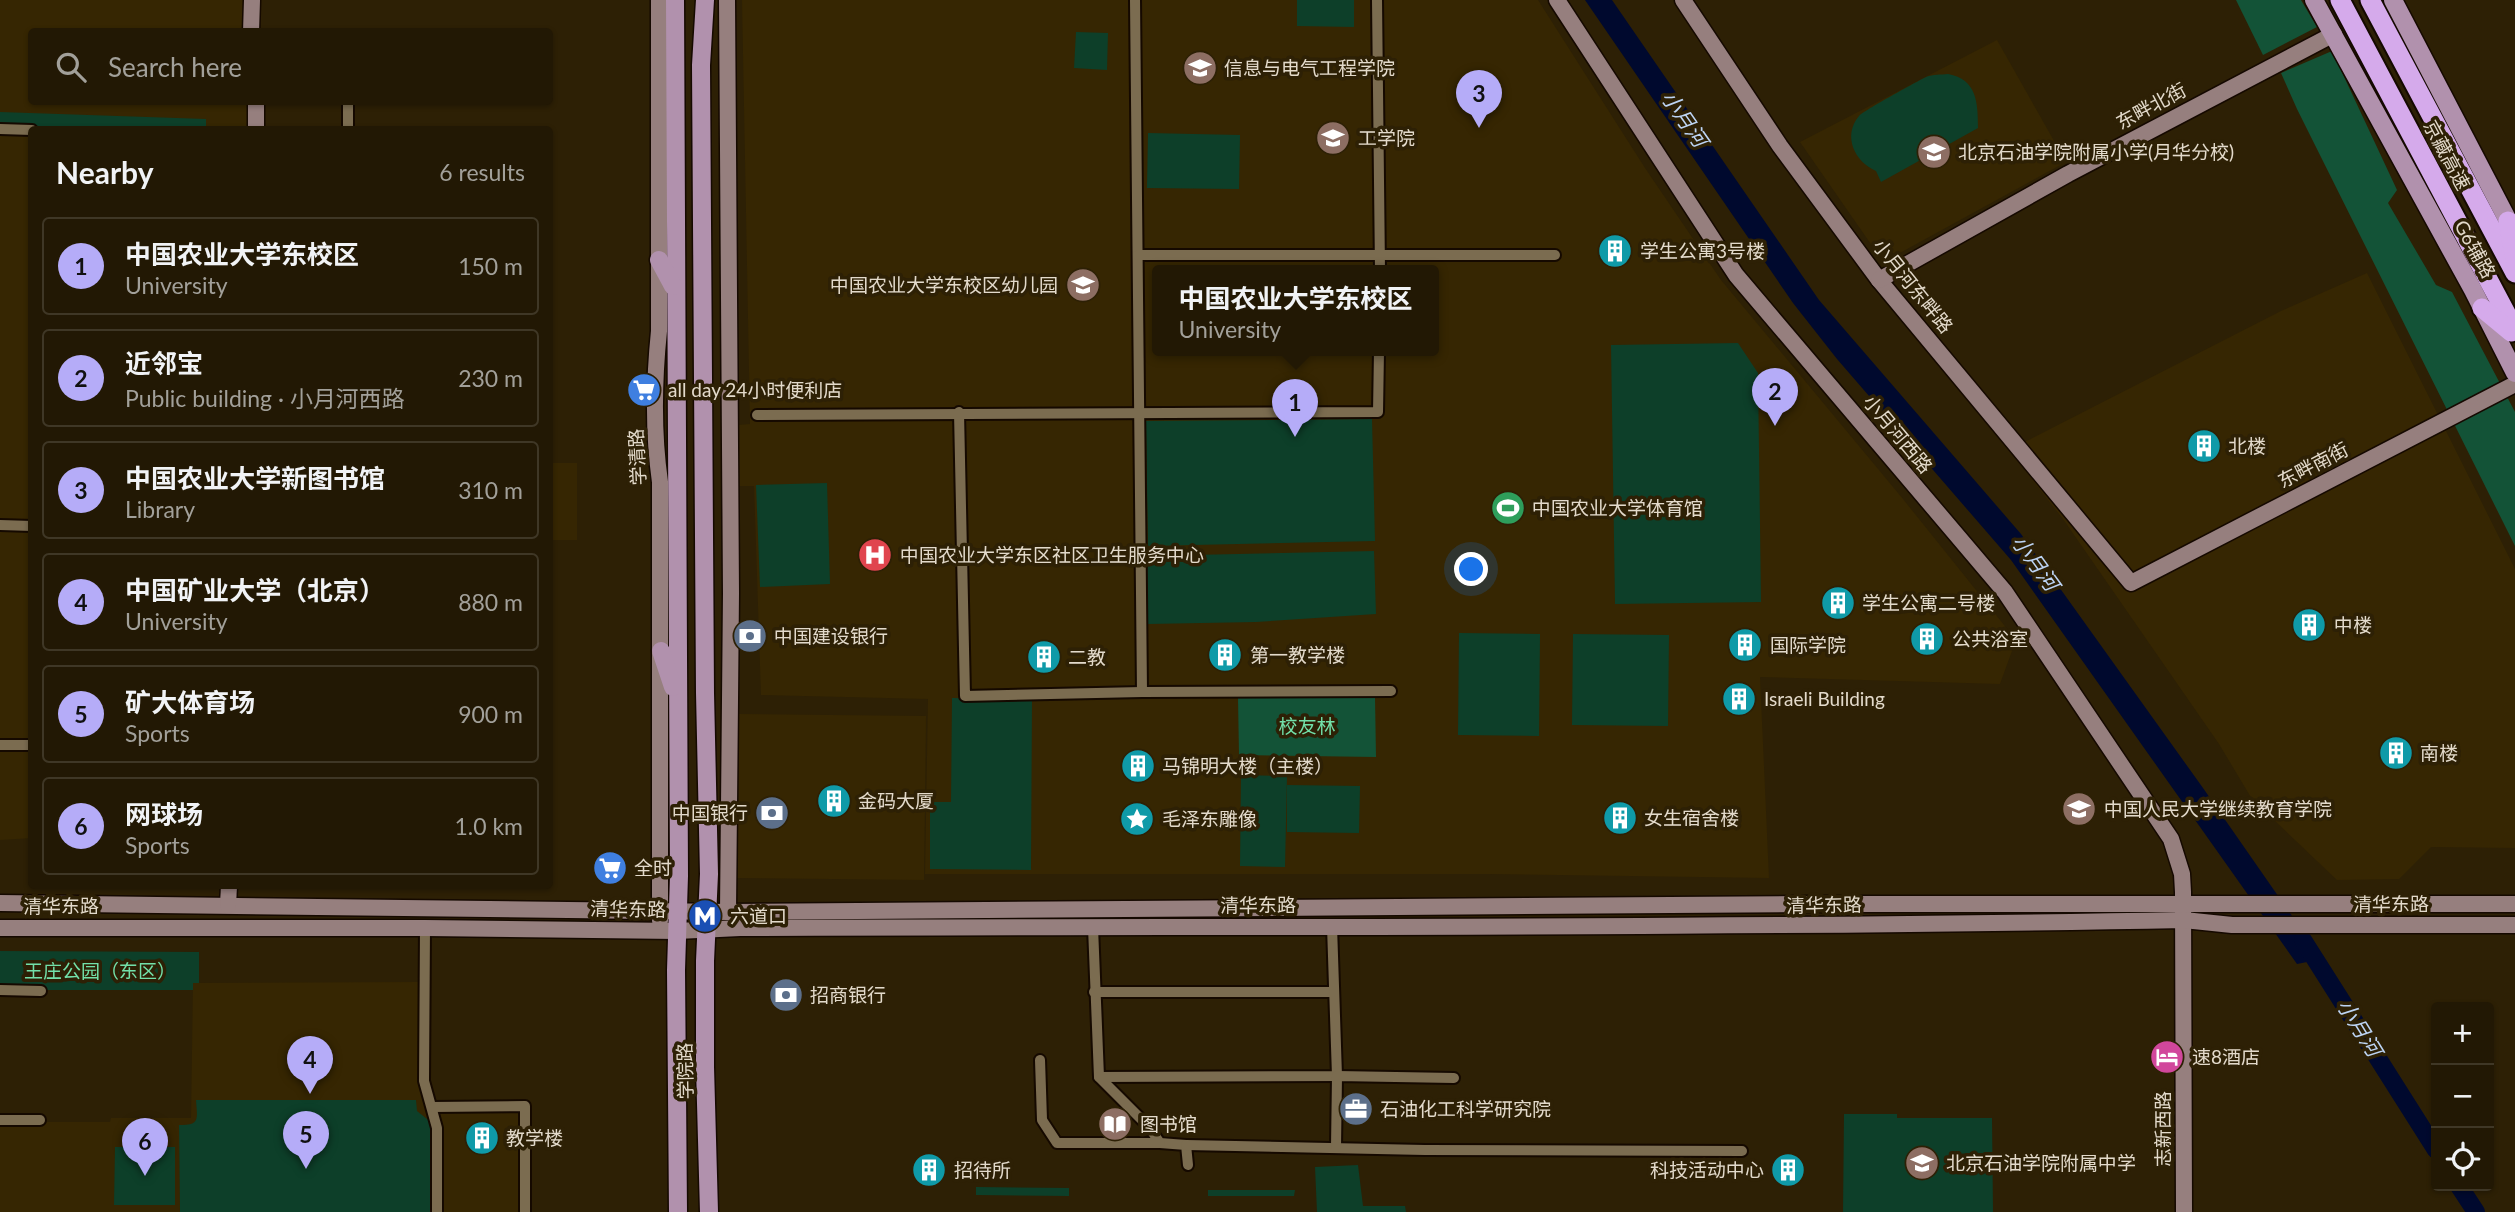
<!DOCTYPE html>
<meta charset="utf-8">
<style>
:root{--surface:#221804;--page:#2e2513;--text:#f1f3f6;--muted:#a2a09a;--line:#3f3726;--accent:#b5acf8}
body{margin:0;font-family:Lato,"Noto Sans SC",sans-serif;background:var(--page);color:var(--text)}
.controls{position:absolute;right:21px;bottom:21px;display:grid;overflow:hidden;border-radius:7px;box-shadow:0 2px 5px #0004}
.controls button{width:63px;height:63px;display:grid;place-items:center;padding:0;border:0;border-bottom:2px solid var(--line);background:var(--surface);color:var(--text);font:35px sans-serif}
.you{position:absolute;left:1472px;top:570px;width:24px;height:24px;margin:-18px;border:5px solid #fff;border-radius:50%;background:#1a73e8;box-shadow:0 0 0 10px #1a73e833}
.badge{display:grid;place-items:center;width:46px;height:46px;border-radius:50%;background:var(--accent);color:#111;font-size:23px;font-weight:700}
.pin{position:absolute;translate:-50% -58px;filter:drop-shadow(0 2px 4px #0008)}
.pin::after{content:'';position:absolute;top:37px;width:24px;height:21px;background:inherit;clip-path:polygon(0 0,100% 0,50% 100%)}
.popup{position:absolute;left:1152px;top:265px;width:287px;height:91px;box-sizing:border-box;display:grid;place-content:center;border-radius:7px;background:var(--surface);filter:drop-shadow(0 2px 5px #0005);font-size:23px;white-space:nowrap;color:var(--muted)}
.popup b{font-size:26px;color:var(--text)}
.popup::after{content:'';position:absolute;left:50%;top:100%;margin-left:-14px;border:14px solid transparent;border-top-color:var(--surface)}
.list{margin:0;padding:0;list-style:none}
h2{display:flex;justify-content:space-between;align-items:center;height:91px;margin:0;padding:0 28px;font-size:30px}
h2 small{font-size:23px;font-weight:400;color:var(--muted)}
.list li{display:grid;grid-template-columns:46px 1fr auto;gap:21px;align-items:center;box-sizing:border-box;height:98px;margin:0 14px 14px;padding:0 14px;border:2px solid var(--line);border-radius:7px}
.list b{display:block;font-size:26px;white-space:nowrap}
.list p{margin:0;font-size:23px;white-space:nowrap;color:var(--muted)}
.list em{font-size:23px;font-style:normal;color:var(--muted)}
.icon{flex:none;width:38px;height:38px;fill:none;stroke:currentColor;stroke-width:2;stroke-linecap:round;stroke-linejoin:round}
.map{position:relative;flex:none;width:2515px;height:1212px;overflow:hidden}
.search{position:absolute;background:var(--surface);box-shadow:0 2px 5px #0004;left:28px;top:28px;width:525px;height:77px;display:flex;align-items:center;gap:18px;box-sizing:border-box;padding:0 24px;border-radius:7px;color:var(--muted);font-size:26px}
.panel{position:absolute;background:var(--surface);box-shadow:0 2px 5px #0004;left:28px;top:126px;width:525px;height:763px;border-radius:7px}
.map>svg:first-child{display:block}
</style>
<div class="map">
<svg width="2515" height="1212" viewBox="0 0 2515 1212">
<rect width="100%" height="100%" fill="#2d2005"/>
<g fill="#362602" fill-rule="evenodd">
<polygon points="0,0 253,0 253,31 32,32 32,102 252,102 252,129 32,130 32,838 0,840"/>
<path d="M742,0H1538L1645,168L1721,280L1903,499L2016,640L2000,684L1760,677L1769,878L1488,874H925L928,699L761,695L754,486H739L738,425L750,424ZM1157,271H1433V351H1157Z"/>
<polygon points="1997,40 2066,162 1898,254 1875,250 1800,142"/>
<polygon points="2367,273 2515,569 2515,848 2431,847 2399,879 2337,880 2252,799 2219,744 2063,519 2009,450 2281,311"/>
<rect x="550" y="463" width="27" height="77"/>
<polygon points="738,714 926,716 924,880 737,878"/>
<polygon points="420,982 424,1081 432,1107 525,1106 525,1212 0,1212 0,1122 110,1122 111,1118 191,1118 193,983"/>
</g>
<g fill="#0d3f29">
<polygon points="1297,0 1354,0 1354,27 1297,26"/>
<polygon points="1076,32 1108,33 1107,70 1074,68"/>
<path d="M1948,74C1977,79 1978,103 1978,128L1881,182L1876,171C1855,162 1842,136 1859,116C1863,111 1918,81 1926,77C1933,74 1941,75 1948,74Z"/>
<polygon points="0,112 206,119 206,130 75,130 0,126"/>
<polygon points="1148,133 1240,135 1239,189 1147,188"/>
<polygon points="1738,343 1758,373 1761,602 1615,604 1611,345"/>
<polygon points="1372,419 1375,541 1148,546 1146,421"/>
<polygon points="827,483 830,584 760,587 756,485"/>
<polygon points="1374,551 1376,614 1256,622 1148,624 1147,556"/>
<polygon points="1459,633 1540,634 1539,736 1458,735"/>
<polygon points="1573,634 1669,635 1668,726 1572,725"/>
<polygon points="952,698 1032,699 1031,870 930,869 930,802 951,802"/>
<polygon points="1241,775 1287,776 1285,867 1240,866"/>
<polygon points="1287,785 1360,786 1359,833 1287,832"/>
<polygon points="0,951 199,952 199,983 193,983 193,990 0,990"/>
<path d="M196,1100H416L417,1111L432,1123L431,1212H180L179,1125C201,1126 197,1118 196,1100Z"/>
<polygon points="1844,1114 1897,1114 1897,1118 1992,1118 1993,1212 1843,1212"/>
<polygon points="115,1147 175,1147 175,1205 114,1205"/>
<polygon points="1358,1165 1363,1206 1405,1206 1406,1212 1317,1212 1315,1167"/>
<polygon points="976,1187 1069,1188 1069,1196 976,1195"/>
<polygon points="1208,1190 1295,1190 1294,1196 1208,1196"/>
</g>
<g fill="#135337">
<polygon points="2236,0 2301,0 2317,27 2263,55"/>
<polygon points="2332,51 2397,190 2388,203 2436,285 2452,292 2515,412 2515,546 2297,109 2281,73"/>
<polygon points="1375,697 1376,757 1239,755 1238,698"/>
</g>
<polygon fill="#00092e" points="1585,0 1612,0 1819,300 2021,534 2203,788 2322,959 2297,964 2011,560 1837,359 1793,303"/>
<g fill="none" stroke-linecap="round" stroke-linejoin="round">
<g stroke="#00092e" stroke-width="18">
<polyline points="2303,940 2436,1150"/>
<polyline points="2459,1186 2476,1212"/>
</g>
<g stroke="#150900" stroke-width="14">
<g id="street">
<polyline points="1135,0 1142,692"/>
<polyline points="1377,0 1380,271"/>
<polyline points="348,102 348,130"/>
<polyline points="0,129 32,130"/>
<polyline points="1138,255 1555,255"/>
<polyline points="959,412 965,696 1142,692 1391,691"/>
<polyline points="757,415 1378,412 1379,351"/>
<polyline points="0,525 32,526"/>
<polyline points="0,745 32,745"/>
<polyline points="1093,927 1099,1077 1149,1127 1160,1143 1186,1145 1188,1165"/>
<polyline points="425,928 424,1081 437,1128 437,1212"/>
<polyline points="0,990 41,991"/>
<polyline points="1094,992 1334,992"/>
<polyline points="1040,1060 1042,1120 1057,1143 1160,1143"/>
<polyline points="1099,1077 1337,1076 1332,926"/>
<polyline points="432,1107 525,1106 525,1212"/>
<polyline points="0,1120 40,1120"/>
<polyline points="1186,1145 1425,1150 1742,1151"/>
<polyline points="1336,1147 1337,1076 1454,1078"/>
</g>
</g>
<g stroke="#150900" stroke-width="19">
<g id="secondary">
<path d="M659,0V331C654,380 653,433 660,482V921"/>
<polyline points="727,0 731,593 728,912"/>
<polyline points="1557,0 1736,275 2005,592 2171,839 2182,874 2183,892 2184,1212"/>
<polyline points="1683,0 1780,146 1879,280 2131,583 2515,384"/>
<polyline points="251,32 252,0"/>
<polyline points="256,102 256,130"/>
<polyline points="1879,280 2068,174 2334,34"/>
<polyline points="0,903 728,912 1800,904 2515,904"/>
<polyline points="228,905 229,886"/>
<path d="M0,928H425L677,931L740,928C1221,926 1703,929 2184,920L2232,925H2515"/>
</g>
</g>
<g stroke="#150900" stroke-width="21">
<g id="primary">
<polyline points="675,0 679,876 676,970 678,1212"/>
<polyline points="705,0 701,65 705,693 709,874 705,961 705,1067 709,1212"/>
<polyline points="2314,0 2473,290 2515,373"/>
<polyline points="2393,0 2515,234"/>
<polyline points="659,260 673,286"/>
<polyline points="661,651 673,687"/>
</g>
</g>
<g stroke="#150900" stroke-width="23">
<g id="highway">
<polyline points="2340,0 2515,330"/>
<polyline points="2370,0 2515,273"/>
<polyline points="2508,221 2515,260"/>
<polyline points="2482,308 2511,332"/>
</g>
</g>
<use href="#street" stroke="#7b6c50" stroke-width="10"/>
<use href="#secondary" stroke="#967f7e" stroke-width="16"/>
<use href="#primary" stroke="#b191ad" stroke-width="18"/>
<use href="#highway" stroke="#d5aaeb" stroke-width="19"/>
</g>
<defs>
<g id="university-disc" transform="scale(1.75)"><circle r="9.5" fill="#8d6e63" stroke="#2d2005"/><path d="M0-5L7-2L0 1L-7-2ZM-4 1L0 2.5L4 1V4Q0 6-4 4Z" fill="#fff"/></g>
<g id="school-disc" transform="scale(1.75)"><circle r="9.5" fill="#8d6e63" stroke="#2d2005"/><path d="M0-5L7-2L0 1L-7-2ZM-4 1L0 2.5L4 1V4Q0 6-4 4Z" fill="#fff"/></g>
<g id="building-disc" transform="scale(1.75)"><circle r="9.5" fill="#0f9aa8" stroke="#2d2005"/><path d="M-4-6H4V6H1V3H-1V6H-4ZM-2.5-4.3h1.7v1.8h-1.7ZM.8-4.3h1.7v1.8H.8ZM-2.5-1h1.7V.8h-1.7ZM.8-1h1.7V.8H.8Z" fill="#fff"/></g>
<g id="supermarket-disc" transform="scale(1.75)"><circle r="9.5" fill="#3f7fe0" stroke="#2d2005"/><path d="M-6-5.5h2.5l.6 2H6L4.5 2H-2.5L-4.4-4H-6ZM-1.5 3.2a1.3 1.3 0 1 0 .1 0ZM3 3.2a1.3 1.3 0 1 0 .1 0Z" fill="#fff"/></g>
<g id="stadium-disc" transform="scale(1.75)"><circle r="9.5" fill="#2e9e5b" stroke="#2d2005"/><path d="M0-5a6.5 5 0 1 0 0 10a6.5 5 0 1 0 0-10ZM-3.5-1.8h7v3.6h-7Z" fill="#fff"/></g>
<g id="hospital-disc" transform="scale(1.75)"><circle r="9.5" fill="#e0444e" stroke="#2d2005"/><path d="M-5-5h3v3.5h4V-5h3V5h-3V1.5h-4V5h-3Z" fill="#fff"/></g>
<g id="bank-disc" transform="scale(1.75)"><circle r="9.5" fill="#5c6f8a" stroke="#2d2005"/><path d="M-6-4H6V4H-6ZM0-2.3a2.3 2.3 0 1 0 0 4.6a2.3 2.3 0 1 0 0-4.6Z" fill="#fff"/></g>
<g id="sight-disc" transform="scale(1.75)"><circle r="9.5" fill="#0f9aa8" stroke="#2d2005"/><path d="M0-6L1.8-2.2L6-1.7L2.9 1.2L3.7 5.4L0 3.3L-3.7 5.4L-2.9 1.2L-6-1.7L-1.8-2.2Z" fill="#fff"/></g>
<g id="metro-disc" transform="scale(1.75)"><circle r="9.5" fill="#1a4fb4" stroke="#2d2005"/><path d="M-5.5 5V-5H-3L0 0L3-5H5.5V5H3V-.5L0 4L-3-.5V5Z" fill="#fff"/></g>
<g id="hotel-disc" transform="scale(1.75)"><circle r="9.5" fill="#d1479c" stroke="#2d2005"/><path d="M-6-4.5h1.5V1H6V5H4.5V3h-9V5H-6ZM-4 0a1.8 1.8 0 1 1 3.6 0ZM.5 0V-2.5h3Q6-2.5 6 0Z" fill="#fff"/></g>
<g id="office-disc" transform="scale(1.75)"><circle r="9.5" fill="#5c6f8a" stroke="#2d2005"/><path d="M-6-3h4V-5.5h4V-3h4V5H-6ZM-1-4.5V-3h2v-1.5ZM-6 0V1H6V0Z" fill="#fff"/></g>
<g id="library-disc" transform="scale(1.75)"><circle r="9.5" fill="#8d6e63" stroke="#2d2005"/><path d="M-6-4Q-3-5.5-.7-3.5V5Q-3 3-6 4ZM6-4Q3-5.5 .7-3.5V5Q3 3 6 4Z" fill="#fff"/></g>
</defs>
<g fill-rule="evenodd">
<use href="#university-disc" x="1200" y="68"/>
<use href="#university-disc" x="1333" y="138"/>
<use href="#school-disc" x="1934" y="152"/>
<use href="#building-disc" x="1615" y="251"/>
<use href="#school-disc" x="1083" y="285"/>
<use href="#supermarket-disc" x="644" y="390"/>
<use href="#building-disc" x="2204" y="446"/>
<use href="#stadium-disc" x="1508" y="508"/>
<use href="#hospital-disc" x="875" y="555"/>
<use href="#building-disc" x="1838" y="603"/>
<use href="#building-disc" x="2309" y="625"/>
<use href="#bank-disc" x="750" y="636"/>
<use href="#building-disc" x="1927" y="639"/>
<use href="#building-disc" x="1745" y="645"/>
<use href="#building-disc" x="1225" y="655"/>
<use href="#building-disc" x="1044" y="657"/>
<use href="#building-disc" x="1739" y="699"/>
<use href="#building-disc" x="2396" y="753"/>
<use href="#building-disc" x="1138" y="766"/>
<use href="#building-disc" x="834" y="801"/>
<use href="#university-disc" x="2079" y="809"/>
<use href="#bank-disc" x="772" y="813"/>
<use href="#building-disc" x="1620" y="818"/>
<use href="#sight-disc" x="1137" y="819"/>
<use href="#supermarket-disc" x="610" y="868"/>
<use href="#metro-disc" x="705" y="916"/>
<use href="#bank-disc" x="786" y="995"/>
<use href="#hotel-disc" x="2167" y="1057"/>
<use href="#office-disc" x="1356" y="1109"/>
<use href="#library-disc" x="1115" y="1124"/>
<use href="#building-disc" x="482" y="1138"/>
<use href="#school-disc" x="1922" y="1163"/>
<use href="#building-disc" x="929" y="1170"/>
<use href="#building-disc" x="1788" y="1170"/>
</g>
<g text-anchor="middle" stroke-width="7" stroke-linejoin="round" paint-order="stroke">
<g font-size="19" fill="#e3dacb" stroke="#2d2005" text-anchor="start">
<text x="1224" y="75">信息与电气工程学院</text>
<text x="1358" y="145">工学院</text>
<text x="1958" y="159">北京石油学院附属小学(月华分校)</text>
<text x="1640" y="258">学生公寓3号楼</text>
<text x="1058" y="292" text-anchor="end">中国农业大学东校区幼儿园</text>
<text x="668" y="397">all day 24小时便利店</text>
<text x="2228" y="453">北楼</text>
<text x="1532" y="515">中国农业大学体育馆</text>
<text x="900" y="562">中国农业大学东区社区卫生服务中心</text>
<text x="1862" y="610">学生公寓二号楼</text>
<text x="2334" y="632">中楼</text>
<text x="774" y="643">中国建设银行</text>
<text x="1952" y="646">公共浴室</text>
<text x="1770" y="652">国际学院</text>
<text x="1250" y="662">第一教学楼</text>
<text x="1068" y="664">二教</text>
<text x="1764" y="706">Israeli Building</text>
<text x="2420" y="760">南楼</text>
<text x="1162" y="773">马锦明大楼（主楼）</text>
<text x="858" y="808">金码大厦</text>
<text x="2104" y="816">中国人民大学继续教育学院</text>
<text x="748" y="820" text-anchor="end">中国银行</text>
<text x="1644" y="825">女生宿舍楼</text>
<text x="1162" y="826">毛泽东雕像</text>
<text x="634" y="875">全时</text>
<text x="730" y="923">六道口</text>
<text x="810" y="1002">招商银行</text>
<text x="2192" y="1064">速8酒店</text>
<text x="1380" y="1116">石油化工科学研究院</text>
<text x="1140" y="1131">图书馆</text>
<text x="506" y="1145">教学楼</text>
<text x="1946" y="1170">北京石油学院附属中学</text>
<text x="954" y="1177">招待所</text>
<text x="1764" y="1177" text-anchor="end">科技活动中心</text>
</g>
<g font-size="19" fill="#e3dacb" stroke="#2d2005">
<text transform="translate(2151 106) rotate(-28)" y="7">东畔北街</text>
<text transform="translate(2447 155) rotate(62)" y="7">京藏高速</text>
<text transform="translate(2475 249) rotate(61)" y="7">G6辅路</text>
<text transform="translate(1913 286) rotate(51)" y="7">小月河东畔路</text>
<text transform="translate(1898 434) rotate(50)" y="7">小月河西路</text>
<text transform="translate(637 457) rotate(-93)" y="7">学清路</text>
<text transform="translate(2313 465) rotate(-27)" y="7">东畔南街</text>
<text x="2391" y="911">清华东路</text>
<text x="1258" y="912">清华东路</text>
<text transform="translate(1824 905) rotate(-1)" y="7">清华东路</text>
<text x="61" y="913">清华东路</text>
<text transform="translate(628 909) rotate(1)" y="7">清华东路</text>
<text transform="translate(685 1071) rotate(-91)" y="7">学院路</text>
<text transform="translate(2163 1129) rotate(-90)" y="7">志新西路</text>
</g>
<g font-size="19" fill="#72e0a9" stroke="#2d2005">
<text x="1307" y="733">校友林</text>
<text x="100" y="978">王庄公园（东区）</text>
</g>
<g font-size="21" font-style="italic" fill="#bdd4f4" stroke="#2d2005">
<text transform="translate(1684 119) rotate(55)" y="7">小月河</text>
<text transform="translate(2035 563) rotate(54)" y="7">小月河</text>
<text transform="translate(2359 1028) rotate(58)" y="7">小月河</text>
</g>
</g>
</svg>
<div class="controls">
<button>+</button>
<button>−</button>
<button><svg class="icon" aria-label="locate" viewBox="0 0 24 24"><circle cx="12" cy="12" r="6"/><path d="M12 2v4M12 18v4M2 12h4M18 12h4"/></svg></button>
</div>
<div class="you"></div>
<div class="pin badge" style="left:1295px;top:437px">1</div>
<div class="popup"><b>中国农业大学东校区</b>University</div>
<div class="pin badge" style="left:1775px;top:426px">2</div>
<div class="pin badge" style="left:1479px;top:128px">3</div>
<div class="pin badge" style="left:310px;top:1094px">4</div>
<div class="pin badge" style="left:306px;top:1169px">5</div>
<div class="pin badge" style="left:145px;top:1176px">6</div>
<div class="search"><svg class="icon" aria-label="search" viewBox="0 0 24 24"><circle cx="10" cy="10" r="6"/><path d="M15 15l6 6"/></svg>Search here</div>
<section class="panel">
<h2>Nearby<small>6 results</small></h2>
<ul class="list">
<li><span class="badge">1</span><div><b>中国农业大学东校区</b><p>University</p></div><em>150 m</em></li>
<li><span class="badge">2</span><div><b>近邻宝</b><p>Public building · 小月河西路</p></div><em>230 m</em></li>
<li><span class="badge">3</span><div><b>中国农业大学新图书馆</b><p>Library</p></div><em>310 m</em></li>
<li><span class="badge">4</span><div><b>中国矿业大学（北京）</b><p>University</p></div><em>880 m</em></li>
<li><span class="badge">5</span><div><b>矿大体育场</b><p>Sports</p></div><em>900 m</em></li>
<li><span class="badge">6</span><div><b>网球场</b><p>Sports</p></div><em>1.0 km</em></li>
</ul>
</section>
</div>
